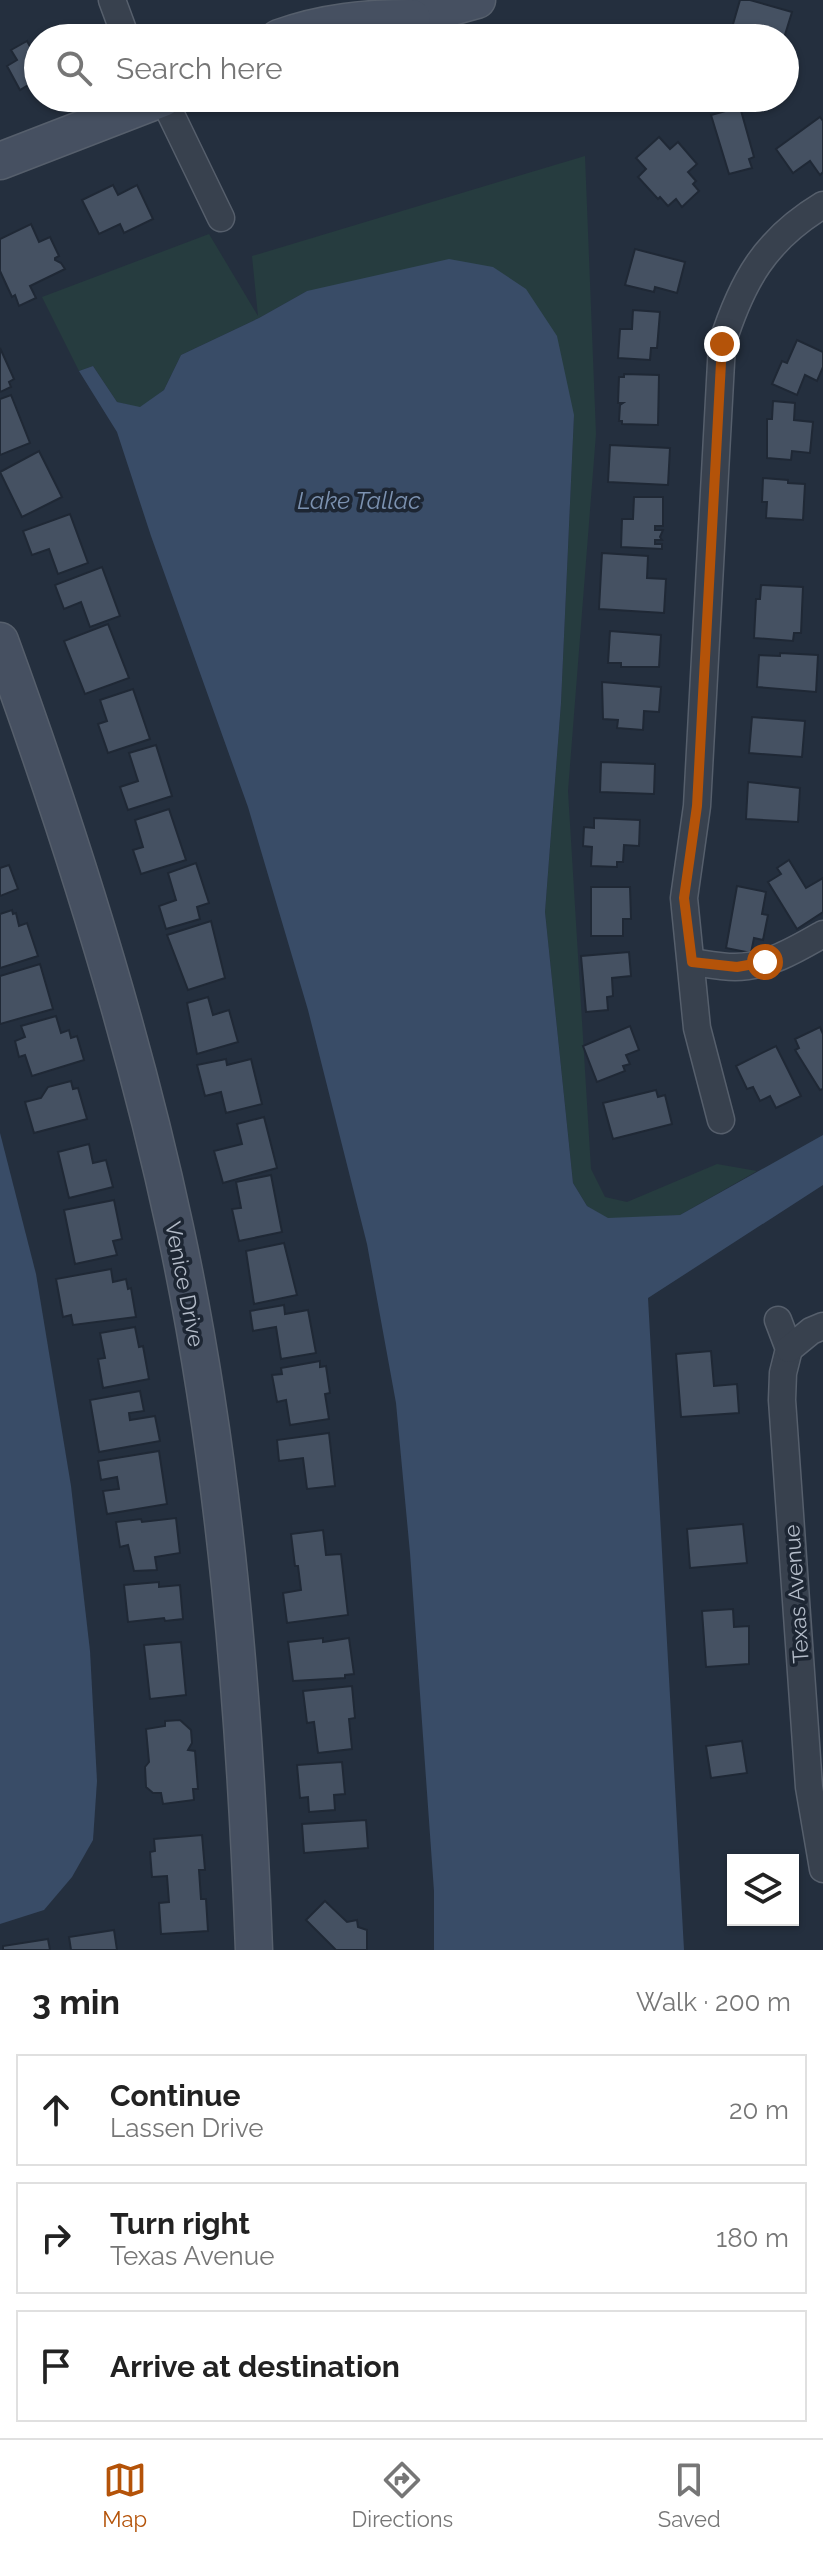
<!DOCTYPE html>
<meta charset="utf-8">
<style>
:root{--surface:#fff;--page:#f6f6f6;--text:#222;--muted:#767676;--line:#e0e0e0;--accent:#b45309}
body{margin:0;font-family:Raleway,sans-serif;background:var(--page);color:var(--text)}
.controls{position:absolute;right:24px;bottom:24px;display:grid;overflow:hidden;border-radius:0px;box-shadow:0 2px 6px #0004}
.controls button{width:72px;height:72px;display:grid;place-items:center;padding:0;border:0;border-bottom:2px solid var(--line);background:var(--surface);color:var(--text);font:40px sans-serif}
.stop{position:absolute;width:24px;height:24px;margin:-18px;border:6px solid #b45309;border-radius:50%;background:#fff}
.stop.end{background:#b45309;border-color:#fff;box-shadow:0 2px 8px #0008}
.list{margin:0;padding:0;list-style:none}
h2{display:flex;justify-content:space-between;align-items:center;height:104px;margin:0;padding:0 32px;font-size:34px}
h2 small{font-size:26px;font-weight:400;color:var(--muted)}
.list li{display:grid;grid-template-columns:52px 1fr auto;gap:24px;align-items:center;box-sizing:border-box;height:112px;margin:0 16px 16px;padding:0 16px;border:2px solid var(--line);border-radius:0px}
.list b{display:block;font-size:30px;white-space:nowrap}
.list p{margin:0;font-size:26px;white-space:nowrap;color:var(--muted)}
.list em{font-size:26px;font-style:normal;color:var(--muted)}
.icon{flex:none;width:44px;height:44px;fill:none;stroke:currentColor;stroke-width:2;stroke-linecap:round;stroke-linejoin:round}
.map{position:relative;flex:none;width:823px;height:1950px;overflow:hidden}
.search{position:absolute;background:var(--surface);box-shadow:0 2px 6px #0004;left:24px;right:24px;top:24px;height:88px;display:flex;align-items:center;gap:20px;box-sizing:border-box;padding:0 28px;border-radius:44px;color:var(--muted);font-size:30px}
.sheet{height:488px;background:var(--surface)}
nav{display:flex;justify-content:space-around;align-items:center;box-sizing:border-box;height:112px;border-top:2px solid var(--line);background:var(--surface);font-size:22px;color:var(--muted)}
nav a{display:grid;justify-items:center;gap:4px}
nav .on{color:var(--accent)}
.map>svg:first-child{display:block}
</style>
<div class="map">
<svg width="823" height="1950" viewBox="0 0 823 1950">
<rect width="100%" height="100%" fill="#242f3e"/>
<polygon fill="#263c3f" points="585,156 596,434 568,791 591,1169 605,1197 627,1202 717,1164 757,1171 680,1215 608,1219 587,1206 573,1183 545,912 561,703 574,415 307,291 259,318 181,355 164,390 140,408 117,402 93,366 79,371 42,297 209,234 258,316 252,256"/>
<g fill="#394c67">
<polygon points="449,259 493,267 526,289 557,336 574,415 561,703 545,912 573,1183 587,1206 608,1218 680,1215 823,1135 823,1185 648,1298 684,1950 434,1950 434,1891 410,1553 396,1403 367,1244 308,1010 248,807 151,536 117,432 79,371 93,366 117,402 140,407 164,390 181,355 259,318 307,291"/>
<polygon points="0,1133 36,1274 71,1486 90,1651 97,1781 93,1840 72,1877 44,1910 0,1924"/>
</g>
<g fill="#455162" stroke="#1f2835" stroke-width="2">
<polygon points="740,0 750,0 792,12 784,38 729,38"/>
<polygon points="27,41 33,52 38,49 38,93 35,94 30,84 20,90 7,66 17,60 11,50"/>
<polygon points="740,107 754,157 749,159 752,168 729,174 711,115"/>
<polygon points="820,117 823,121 823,172 820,175 810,161 793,173 776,149"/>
<polygon points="659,137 670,149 678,142 697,164 688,172 696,181 693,184 699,191 682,207 676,199 668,206 660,197 658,199 638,177 646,169 636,158"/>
<polygon points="113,185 118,195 137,185 153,219 124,233 120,224 99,234 82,200"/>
<polygon points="31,224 39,242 50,237 59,256 55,258 55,260 61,263 65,269 30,286 36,298 19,306 15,295 12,297 0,271 0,239"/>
<polygon points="635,249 685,262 677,293 655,287 654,292 625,285"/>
<polygon points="633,310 660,312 657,348 651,348 650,360 618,358 620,329 632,329"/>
<polygon points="797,340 823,352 823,367 817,381 805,375 797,395 772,384 782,361 787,363"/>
<polygon points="0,348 14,379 9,382 11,387 0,392"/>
<polygon points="624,374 659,375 658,425 622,424 622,421 619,421 620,405 623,403 618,403 619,377 624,377"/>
<polygon points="11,395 30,443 0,455 0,399"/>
<polygon points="773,401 795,403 794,420 813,422 810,453 792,451 791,460 767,458 767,419 772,419"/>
<polygon points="610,445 670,448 668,485 608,482"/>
<polygon points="39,451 62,497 22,517 0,472"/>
<polygon points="763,478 788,480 788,483 805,484 803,520 766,518 767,502 762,502"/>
<polygon points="634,497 663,497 663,526 655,526 655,530 663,530 660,537 662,540 655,540 655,544 662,544 662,549 621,547 622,519 633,519"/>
<polygon points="70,514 88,563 58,574 49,549 32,555 23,531"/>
<polygon points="602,553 648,556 647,578 666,579 664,613 599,609"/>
<polygon points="102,567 120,616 90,627 81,602 64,609 55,585"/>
<polygon points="761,585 803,587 801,633 794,633 793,641 754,638 756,599 760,599"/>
<polygon points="108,624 129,678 85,694 64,641"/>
<polygon points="610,631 661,635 659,667 621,667 621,663 608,663"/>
<polygon points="780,653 818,655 816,692 757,687 759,655 780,656"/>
<polygon points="602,682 661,687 659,712 644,711 643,730 617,728 618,720 603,719"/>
<polygon points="133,689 150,739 108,753 98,724 107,721 100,700"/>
<polygon points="752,717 805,721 802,757 749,753"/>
<polygon points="156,745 172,796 128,810 120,787 138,781 129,753"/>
<polygon points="601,762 655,764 654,794 600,792"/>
<polygon points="748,782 800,788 798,822 746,819"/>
<polygon points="169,809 186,860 141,874 133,850 143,847 135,820"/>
<polygon points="594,818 640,820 639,846 624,845 623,862 617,862 617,867 591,866 592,847 583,846 584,827 594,828"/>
<polygon points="789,860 806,888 823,878 823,912 797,929 768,882 781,874 777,868"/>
<polygon points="196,863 209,903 197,907 200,919 166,929 159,906 176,900 168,873"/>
<polygon points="9,865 18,889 0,896 0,868"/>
<polygon points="737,886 766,892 762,914 768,915 763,940 754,938 751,953 726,948"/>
<polygon points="591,887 630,887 631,919 623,919 623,936 591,936"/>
<polygon points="12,910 13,914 16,913 19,926 27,923 38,956 0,968 0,914"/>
<polygon points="211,921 225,978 188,990 167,935"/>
<polygon points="629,952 631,976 612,978 613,996 607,997 608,1010 586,1012 581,956"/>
<polygon points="40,964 53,1009 0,1024 0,976"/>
<polygon points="208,997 213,1015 229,1010 238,1042 197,1054 187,1003"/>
<polygon points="56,1016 61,1033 69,1030 71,1038 77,1036 84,1060 32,1076 25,1055 19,1057 15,1041 25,1037 21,1026"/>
<polygon points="630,1026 639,1050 626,1055 630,1064 623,1066 625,1071 597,1082 583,1046"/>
<polygon points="820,1027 823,1034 823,1089 820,1090 795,1050 799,1048 795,1039"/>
<polygon points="776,1046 801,1096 776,1108 770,1096 760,1101 753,1087 747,1089 736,1066"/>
<polygon points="226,1059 227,1065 251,1059 262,1104 226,1113 221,1092 205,1096 197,1065"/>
<polygon points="71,1081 73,1089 78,1088 87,1119 34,1133 25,1102 41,1098 48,1087"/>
<polygon points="656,1090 658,1097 665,1095 672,1124 613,1139 603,1103"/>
<polygon points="264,1117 277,1168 223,1183 214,1151 242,1144 237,1124"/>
<polygon points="89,1144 93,1163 106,1160 113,1187 69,1198 58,1152"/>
<polygon points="271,1175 282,1232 239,1241 232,1209 241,1208 236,1182"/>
<polygon points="114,1200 122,1239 113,1241 117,1255 75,1264 64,1210"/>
<polygon points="284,1243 297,1295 254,1304 246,1251"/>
<polygon points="111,1269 113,1282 126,1279 128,1289 131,1288 136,1317 73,1325 71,1315 63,1317 56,1279"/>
<polygon points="284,1305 285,1314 308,1310 316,1353 281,1359 276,1327 253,1331 250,1311"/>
<polygon points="135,1327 139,1347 143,1346 149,1379 103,1388 98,1359 105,1358 100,1333"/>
<polygon points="711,1351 714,1386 737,1384 739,1413 681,1417 676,1354"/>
<polygon points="320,1361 320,1367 326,1366 330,1393 325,1394 329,1419 290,1425 286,1400 277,1402 272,1375 282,1374 281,1368"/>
<polygon points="140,1391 144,1411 129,1413 130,1420 155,1416 160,1441 99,1452 90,1400"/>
<polygon points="329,1433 335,1486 307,1489 303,1458 279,1461 277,1440"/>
<polygon points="159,1451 167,1504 107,1514 103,1491 119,1489 117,1477 101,1480 98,1461"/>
<polygon points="176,1518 180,1553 155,1557 157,1570 134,1571 128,1545 120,1547 116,1522 141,1519 142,1522"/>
<polygon points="743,1524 747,1563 690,1568 687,1529"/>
<polygon points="323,1530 326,1555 341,1554 348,1615 287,1623 283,1593 301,1590 298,1566 295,1566 291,1534"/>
<polygon points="159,1582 159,1587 180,1585 183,1619 165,1621 164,1618 128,1622 124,1585"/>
<polygon points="733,1609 734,1627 749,1626 749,1664 706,1667 702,1611"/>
<polygon points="323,1638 323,1642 349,1638 354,1674 345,1675 345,1678 293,1681 288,1642"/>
<polygon points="181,1642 186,1695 150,1699 144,1645"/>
<polygon points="352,1686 355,1718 349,1719 352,1749 318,1753 314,1722 307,1723 303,1691"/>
<polygon points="180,1720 191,1730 192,1743 188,1750 195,1751 198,1789 193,1789 194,1800 163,1804 161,1793 153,1793 146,1787 145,1767 149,1762 146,1729 165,1726 165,1721"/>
<polygon points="742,1741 747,1773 711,1778 706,1746"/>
<polygon points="342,1762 345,1794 334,1795 335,1810 309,1812 308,1797 300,1798 297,1765"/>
<polygon points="366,1820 368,1848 304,1853 302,1824"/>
<polygon points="202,1835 205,1870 199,1870 201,1899 206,1899 208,1931 161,1934 159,1903 169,1902 167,1876 152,1877 150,1852 155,1851 154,1839"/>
<polygon points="325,1901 347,1922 357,1920 358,1927 367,1930 367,1950 336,1950 306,1920"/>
<polygon points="114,1930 117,1950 71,1950 69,1937"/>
<polygon points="48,1939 50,1950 3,1950 3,1946"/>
</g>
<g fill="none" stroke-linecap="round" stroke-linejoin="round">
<g stroke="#565f6c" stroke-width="29">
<g id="street">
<polyline points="112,0 126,38"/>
<polyline points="163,98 221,218"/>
<path d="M692,962C706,964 721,967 735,967C767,967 797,949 823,934"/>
<path d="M721,1120L697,1028L684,898L697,806L722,344C742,281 765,240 823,205"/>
<polyline points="778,1320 789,1349 783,1373 782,1400 809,1787 823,1869"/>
<polyline points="789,1349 811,1331 823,1326"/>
</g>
</g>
<g stroke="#565f6c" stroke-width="39">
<g id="secondary">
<polyline points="392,28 412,18 477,0"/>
<path d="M279,38C323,22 366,18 412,18"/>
<polyline points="0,161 163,98"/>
<path d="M0,641C70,833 132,1028 175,1228C226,1465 245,1708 254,1950"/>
</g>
</g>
<use href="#street" stroke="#38414e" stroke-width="26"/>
<use href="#secondary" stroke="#465061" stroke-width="36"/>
</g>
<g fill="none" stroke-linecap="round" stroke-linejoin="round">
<polyline stroke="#b45309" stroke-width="10" points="722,344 697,806 684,898 692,962 737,967 765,962"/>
</g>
<g text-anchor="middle" stroke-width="7" stroke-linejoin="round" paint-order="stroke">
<g font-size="22" fill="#b4bcc9" stroke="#1d2633">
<text transform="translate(185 1284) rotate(79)" y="8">Venice Drive</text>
<text transform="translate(796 1594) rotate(-94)" y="8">Texas Avenue</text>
</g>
<g font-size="24" font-style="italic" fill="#7c92b1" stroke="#1d2633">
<text x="359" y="509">Lake Tallac</text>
</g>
</g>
</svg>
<div class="controls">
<button><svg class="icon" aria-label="layers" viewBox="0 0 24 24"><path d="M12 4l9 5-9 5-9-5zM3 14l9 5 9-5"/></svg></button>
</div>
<div class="stop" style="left:765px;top:962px"></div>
<div class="stop end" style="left:722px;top:344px"></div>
<div class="search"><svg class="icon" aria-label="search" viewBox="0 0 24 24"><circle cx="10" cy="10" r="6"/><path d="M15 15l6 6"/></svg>Search here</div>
</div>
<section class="sheet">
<h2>3 min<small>Walk · 200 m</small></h2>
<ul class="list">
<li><svg class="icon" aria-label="ahead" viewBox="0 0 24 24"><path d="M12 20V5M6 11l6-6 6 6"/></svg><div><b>Continue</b><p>Lassen Drive</p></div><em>20 m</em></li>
<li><svg class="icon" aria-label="right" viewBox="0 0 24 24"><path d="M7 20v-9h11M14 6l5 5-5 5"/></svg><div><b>Turn right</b><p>Texas Avenue</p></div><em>180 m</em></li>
<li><svg class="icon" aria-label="arrive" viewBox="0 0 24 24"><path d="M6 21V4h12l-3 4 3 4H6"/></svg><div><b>Arrive at destination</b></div></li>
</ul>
</section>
<nav>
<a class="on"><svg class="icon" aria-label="map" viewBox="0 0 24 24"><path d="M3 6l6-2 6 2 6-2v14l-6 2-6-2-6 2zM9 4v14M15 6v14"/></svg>Map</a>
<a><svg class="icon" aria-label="directions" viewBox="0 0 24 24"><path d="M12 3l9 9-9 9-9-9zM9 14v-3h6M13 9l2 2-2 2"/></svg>Directions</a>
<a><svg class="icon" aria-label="saved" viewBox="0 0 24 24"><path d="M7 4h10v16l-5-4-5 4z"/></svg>Saved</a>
</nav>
